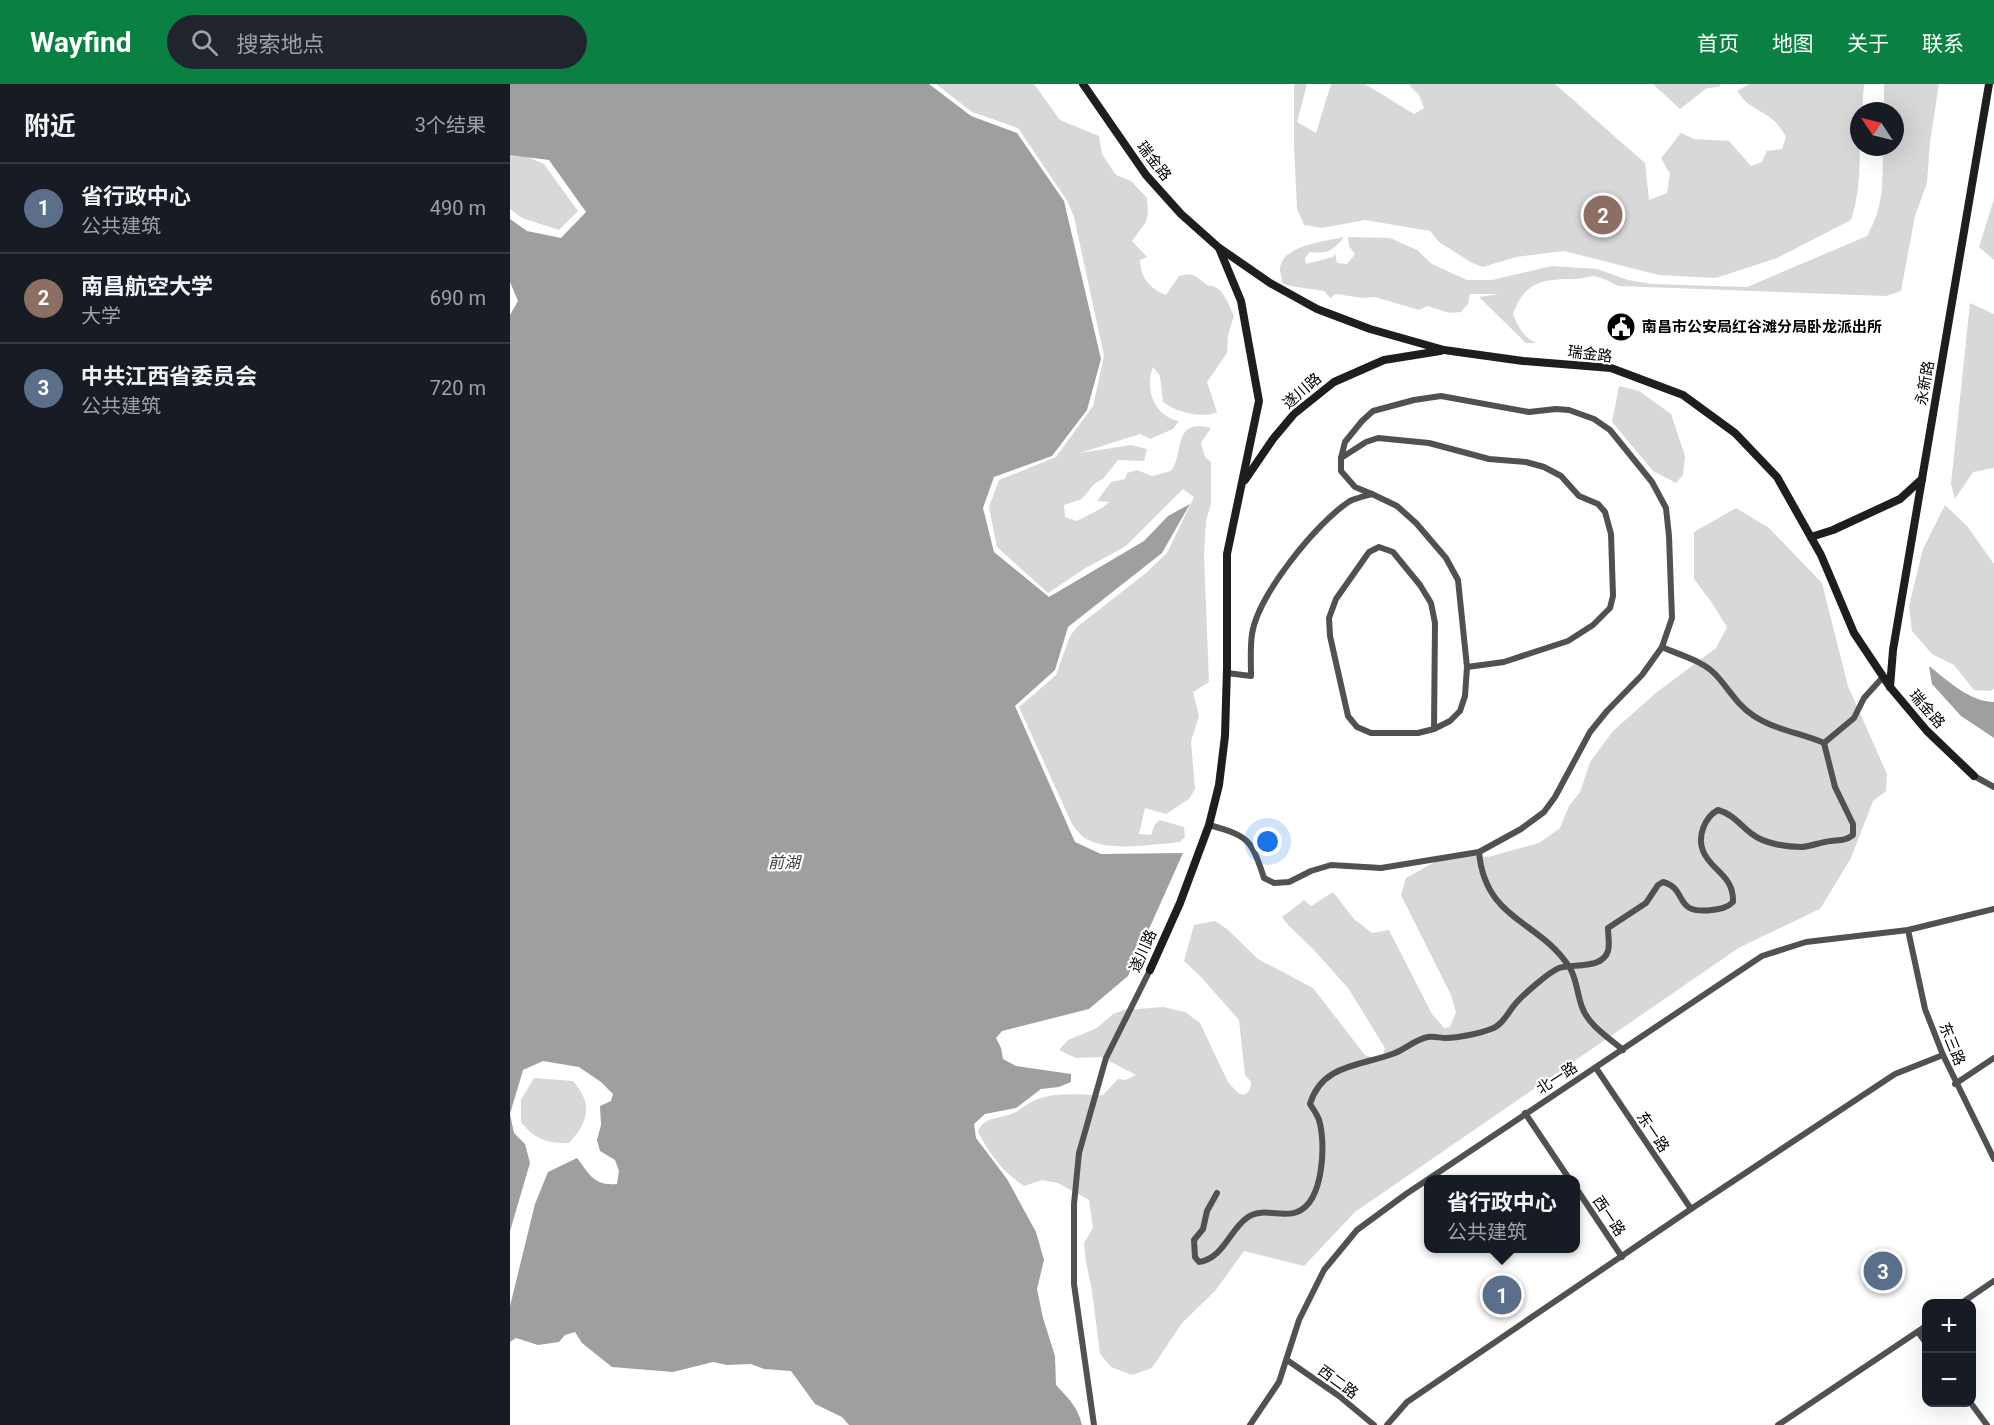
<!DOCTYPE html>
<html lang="zh">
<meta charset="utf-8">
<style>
:root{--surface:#171b24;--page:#20242c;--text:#f1f3f6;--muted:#9ea1a6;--line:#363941;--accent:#0b8043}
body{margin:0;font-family:Roboto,"Noto Sans SC",sans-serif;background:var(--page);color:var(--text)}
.controls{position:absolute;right:18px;bottom:18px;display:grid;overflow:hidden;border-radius:12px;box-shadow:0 6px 24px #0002}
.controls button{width:54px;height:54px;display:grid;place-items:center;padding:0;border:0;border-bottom:2px solid var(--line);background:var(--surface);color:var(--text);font:30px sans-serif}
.compass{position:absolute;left:1340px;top:18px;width:54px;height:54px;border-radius:50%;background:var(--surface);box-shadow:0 6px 24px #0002;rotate:305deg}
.you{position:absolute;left:758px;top:758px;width:21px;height:21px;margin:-15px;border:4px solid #fff;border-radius:50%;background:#1a73e8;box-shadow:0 0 0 9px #1a73e833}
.badge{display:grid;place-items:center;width:39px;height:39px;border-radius:50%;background:var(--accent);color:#fff;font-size:20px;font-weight:700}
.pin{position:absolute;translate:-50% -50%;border:3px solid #fff;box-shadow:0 2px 6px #0006}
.popup{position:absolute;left:914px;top:1091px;width:156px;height:78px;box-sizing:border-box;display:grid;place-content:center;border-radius:12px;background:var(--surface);filter:drop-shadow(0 2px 4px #0005);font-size:20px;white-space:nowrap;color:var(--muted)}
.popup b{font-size:22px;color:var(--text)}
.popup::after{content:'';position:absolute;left:50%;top:100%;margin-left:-12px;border:12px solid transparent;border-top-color:var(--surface)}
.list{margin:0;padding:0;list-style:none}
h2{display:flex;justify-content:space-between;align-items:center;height:78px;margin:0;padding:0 24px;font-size:26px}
h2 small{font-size:20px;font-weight:400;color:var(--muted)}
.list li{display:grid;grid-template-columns:39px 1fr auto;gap:18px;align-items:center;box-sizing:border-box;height:90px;padding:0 24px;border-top:2px solid var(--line)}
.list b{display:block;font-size:22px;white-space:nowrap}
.list p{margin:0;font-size:20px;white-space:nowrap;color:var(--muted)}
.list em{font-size:20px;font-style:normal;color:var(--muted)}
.icon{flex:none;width:33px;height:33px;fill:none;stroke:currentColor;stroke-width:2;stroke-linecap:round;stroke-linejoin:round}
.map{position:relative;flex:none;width:1484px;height:1341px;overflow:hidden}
header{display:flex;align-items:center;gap:36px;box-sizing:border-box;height:84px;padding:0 30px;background:var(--accent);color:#fff}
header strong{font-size:28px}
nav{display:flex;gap:33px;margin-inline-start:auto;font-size:21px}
.search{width:420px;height:54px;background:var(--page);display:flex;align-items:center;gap:15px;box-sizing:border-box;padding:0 21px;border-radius:33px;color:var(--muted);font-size:22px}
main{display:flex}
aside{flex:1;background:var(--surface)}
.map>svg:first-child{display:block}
</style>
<header>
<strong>Wayfind</strong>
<div class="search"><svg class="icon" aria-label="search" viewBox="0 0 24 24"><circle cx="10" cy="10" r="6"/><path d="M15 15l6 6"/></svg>搜索地点</div>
<nav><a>首页</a><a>地图</a><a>关于</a><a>联系</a></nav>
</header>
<main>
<aside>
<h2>附近<small>3个结果</small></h2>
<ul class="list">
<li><span class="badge" style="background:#5c6f8a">1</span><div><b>省行政中心</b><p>公共建筑</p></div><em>490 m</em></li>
<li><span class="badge" style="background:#8d6e63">2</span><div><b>南昌航空大学</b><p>大学</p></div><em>690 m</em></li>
<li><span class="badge" style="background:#5c6f8a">3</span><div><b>中共江西省委员会</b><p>公共建筑</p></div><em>720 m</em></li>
</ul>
</aside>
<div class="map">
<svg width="1484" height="1341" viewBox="0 0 1484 1341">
<rect width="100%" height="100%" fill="#fff"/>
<g fill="#d8d8d8">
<path d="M426,0H524L550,36L589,52L592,70L606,91L621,97L637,114L638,128L636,138L622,157L637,173L630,176C631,194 639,204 656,211L669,192C685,188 684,192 696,200C702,204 698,200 705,203C715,208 719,222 724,232L718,251L717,269L697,298L707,328C693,335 665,328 653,318L650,292L643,283C634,305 645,333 669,337L663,345L640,355L630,350L570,369L621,361L637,365L634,377L608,376L593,395L584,400L572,415L554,421L555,433L567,437L592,424L599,418L587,417L601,398L615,395L617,389L627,386L642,392L661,387C675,367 662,334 701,344L691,359L695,373L701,378V420L696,437L694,471L699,598L683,608L689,632L681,657L685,705L679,715L656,730L635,724L629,750L641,751L645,740L650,736L674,743L675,753L670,758C645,760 591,770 571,751C568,748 565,744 562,740L509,623L546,591L560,552L567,543L636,489L657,469L684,413L673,405L616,462L574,485L538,509L487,463L479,423L489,396L546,373L583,322L594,272L564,133L558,118L508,44L462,28Z"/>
<path d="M784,0H797L787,38L806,49L821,0H855L904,30L914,24L909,11L898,0H1045L1135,79L1139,116L1157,109L1160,90L1151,74L1171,49L1184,55L1219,57L1241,82L1252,78L1257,67L1272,65L1276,53C1265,33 1258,33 1240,21C1235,18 1231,12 1227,7L1239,0H1354L1352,27H1349C1349,63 1353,100 1341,136L1267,174L1206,194L1149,191L1054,167L1006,173L973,183L962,179L929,158L920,147L855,136L812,144L794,141L787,125L784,62Z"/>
<polygon points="1143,0 1211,0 1209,3 1197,4 1170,25"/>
<path d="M1374,0H1429L1420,58L1417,99L1405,132L1391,207L1376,212L1109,202C1102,199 1090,192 1082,192C1076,193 1070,195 1063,195C1033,195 1014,198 1003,230C1008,243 1014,254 1027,259H1016L969,213L989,210H960L958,220L951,228L940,229L917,222L909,226L865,213L852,214L826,210L820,214L814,207L780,202L772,199C772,194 770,189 770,185C771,161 817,157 834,153C823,167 817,170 800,168L795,174L796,180L823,173L825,169L827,179L837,180L845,170L839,162L838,153L880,154L907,166L922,180L957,196H982L1042,182L1087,185L1118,196L1141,200L1237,203L1357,152C1375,120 1372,99 1373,63H1385V27H1374Z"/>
<polygon points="0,65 34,80 68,127 49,146 12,134 0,125"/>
<polygon points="1484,115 1484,176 1469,163"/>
<polygon points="1460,219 1484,230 1484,384 1463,388 1445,415 1441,400"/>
<polygon points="1109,302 1129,307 1161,330 1175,372 1173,391 1166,399 1143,387 1102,338"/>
<polygon points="1435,421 1457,442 1484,480 1484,605 1480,607 1464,606 1444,581 1422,570 1402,547 1399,522 1413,465"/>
<path d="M1226,424L1259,444L1312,499L1338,602L1377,690L1376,707L1363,717L1341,774L1310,825L1230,863L845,1128L794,1182L734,1167L705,1207L672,1239L642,1284L622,1291L601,1283L590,1270L582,1207L576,1178L574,1159L583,1144L579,1116L548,1099L532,1096L514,1102C495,1090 477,1068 468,1047C475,1032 490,1035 504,1029C511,1026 516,1020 523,1017C543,1007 571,1011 593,1011L608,995L615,996L626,991L591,973L566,974L549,966L558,956L587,944L603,930L614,926L653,923L675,928L690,939L718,998L728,1009L734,1011L740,1006L741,998L735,991L729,936L691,893L674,877L684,841L705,837L717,845L748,875L803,904L855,971L864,974L873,971L875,964L838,904L803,865L778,841L772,833L794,816L801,822L823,808L844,835L862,849L879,846L922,930L934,944L940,943L946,928L941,911L891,811L896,794L939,770L978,773L1029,759L1050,744L1059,722L1070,708L1080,678L1103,647L1147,608L1206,564L1217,543L1200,516L1184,495V448Z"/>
<path d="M24,994L63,997C83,1020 79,1037 59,1059C38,1060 24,1055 11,1038V1016Z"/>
</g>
<g fill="#9f9f9f">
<path d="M0,0H419L461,32L507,49L554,117L591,275L577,326L542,372L484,393L473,424L484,468L539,513L634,457L658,432L680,420L652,469L558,543L545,586L505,622L565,758L591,770L673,769L618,892L579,925L492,947L486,954L491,964L493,975L506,982L561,990V998L549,1003L531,1005L506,1024L475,1030L464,1040L466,1054L497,1095L526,1148L534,1176L527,1205L533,1234L545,1272L546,1301C558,1314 568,1323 572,1341H339L332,1333L305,1320L281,1287L254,1285L241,1280L217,1281L203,1278L163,1288L102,1283L72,1259L65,1248L55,1251L49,1258L28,1261L6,1254L0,1258V1222L25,1120L38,1088L67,1074C80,1091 84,1102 107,1100L109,1087L105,1076L90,1067L87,1056L91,1041L90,1022L101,1017L103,1010L91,998L69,983L33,977L13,986L0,1030L4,1049L15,1060L20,1079L0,1147V231L8,217L0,198V135L17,147L51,154L76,128L39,76L0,71Z"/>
<path d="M1419,582C1437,596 1460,618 1484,618V654L1451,632L1422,600Z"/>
</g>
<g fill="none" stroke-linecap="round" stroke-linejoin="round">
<g stroke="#515151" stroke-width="6">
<polyline points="831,374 856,358 868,354 919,359 979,375 1016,378 1034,383 1051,392 1069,412 1088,420 1095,428 1101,450 1103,512 1100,524 1083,541 1058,557 994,578 957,583"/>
<polyline points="862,410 887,422 906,439 936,474 948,496 957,583 955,612 950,627 940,637 924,645 908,649 861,649 847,643 838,632 820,552 819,534 826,515 859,468 869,463 883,468 910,501 921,519 925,539 924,645"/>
<path d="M1152,563C1169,571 1192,576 1206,591C1219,605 1227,621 1244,632C1265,646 1291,649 1314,659L1344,634L1354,614L1373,593"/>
<polyline points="1464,692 1484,703"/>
<path d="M699,741C739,752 741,755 754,794L764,799L779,798L801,787L821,781L871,784L969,768L1011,745L1034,728L1045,713L1080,648L1097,627L1132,591L1152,563L1162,534L1159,452L1156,424L1142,398L1100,346L1084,335L1059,326L1046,325L1019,328L931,312L904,316L863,327L852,337L835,358L831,374V387L845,403L862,410C855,412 846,414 840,417C807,438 748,511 742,550C740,564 741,579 741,592L717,589"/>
<path d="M969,768C975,837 1030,836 1060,884C1067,896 1067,910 1072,923C1078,941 1099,954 1113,966"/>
<polyline points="1398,846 1415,925 1433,971 1484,1075"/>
<polyline points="1086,984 1181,1125"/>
<polyline points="1445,1000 1484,974"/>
<polyline points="1015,1029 1060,1096"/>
<polyline points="1066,1104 1112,1173"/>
<path d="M707,1109L697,1127L693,1145L684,1156L685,1173L689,1178C714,1174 719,1146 738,1133C753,1123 773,1134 787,1128C814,1118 816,1058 809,1036C807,1030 803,1025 800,1020C812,979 853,982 885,969C897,964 906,955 918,953C924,952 930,954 936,954C948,954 971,949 981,945C993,941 998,928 1006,919C1014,910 1039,888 1049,884C1062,879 1092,886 1098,867C1100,860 1098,852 1098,844L1136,819L1148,801L1153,798C1179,805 1162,831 1202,826C1210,825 1217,824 1223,818C1224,791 1201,787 1193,767C1187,752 1195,733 1208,726C1223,730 1230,741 1242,750C1255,760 1277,763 1292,763C1302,762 1311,758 1321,757C1330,756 1335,757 1343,751V740L1325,703L1314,659"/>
<polyline points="1450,1220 1484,1197"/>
<polyline points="1408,1248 1416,1259"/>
<polyline points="777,1276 829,1312 864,1341"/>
<polyline points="1460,1318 1477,1341"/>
<polyline points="584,1341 564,1200 564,1120 569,1069 596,974 640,886"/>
<polyline points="740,1341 769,1298 789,1236 814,1186 847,1146 896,1110 1252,872 1296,858 1398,846 1484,825"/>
<polyline points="877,1341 897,1318 1181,1125 1385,990 1433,971"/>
<polyline points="1268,1341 1416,1242"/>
</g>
<g stroke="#1e1e1e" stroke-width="8">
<polyline points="573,0 636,91 671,130 708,163 760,199 807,225 860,245 934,266 1013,277 1101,284 1173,311 1225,349 1267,393 1311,471 1344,549 1380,603 1417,647 1464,692"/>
<polyline points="735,396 763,355 784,330 824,298 874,276 930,267"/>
<polyline points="1301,453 1323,446 1390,415 1412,395"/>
<polyline points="1380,603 1383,566 1479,0"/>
<polyline points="640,886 670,819 699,741 709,701 715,652 717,584 717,470 749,317 731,217 709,164"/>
</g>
</g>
<defs>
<g id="civic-disc" transform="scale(1.5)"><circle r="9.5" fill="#000" stroke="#fff"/><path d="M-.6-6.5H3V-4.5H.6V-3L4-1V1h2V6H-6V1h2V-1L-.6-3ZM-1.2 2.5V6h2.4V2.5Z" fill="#fff"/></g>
</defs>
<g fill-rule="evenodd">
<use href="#civic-disc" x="1111" y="243"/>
</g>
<g text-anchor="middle" stroke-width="4.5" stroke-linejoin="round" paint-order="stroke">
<g font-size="15" fill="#000" stroke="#fff">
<text transform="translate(644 77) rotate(52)" y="5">瑞金路</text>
<text transform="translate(1080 270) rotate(7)" y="5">瑞金路</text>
<text transform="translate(1415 299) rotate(-80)" y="5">永新路</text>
<text transform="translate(792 307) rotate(-41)" y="5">遂川路</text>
<text transform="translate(1417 625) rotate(49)" y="5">瑞金路</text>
<text transform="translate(633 867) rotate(-66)" y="5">遂川路</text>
<text transform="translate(1442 960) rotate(68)" y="5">东三路</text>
<text transform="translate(1047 994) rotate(-33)" y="5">北一路</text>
<text transform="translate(1143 1048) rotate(56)" y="5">东一路</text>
<text transform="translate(1099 1132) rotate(56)" y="5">西一路</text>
<text transform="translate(828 1298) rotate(36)" y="5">西二路</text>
</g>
<g font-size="15" font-weight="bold" fill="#000" stroke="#fff" text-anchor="start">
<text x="1132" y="248">南昌市公安局红谷滩分局卧龙派出所</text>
</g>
<g font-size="16" font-style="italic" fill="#404040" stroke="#fff">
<text x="274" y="784">前湖</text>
</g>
</g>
</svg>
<div class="controls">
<button>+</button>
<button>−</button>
</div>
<svg class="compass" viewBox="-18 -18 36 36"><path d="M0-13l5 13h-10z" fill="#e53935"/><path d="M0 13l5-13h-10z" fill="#9ea1a6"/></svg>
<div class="you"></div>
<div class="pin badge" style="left:992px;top:1211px;background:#5c6f8a">1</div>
<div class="popup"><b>省行政中心</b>公共建筑</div>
<div class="pin badge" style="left:1093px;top:131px;background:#8d6e63">2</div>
<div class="pin badge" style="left:1373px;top:1187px;background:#5c6f8a">3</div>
</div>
</main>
